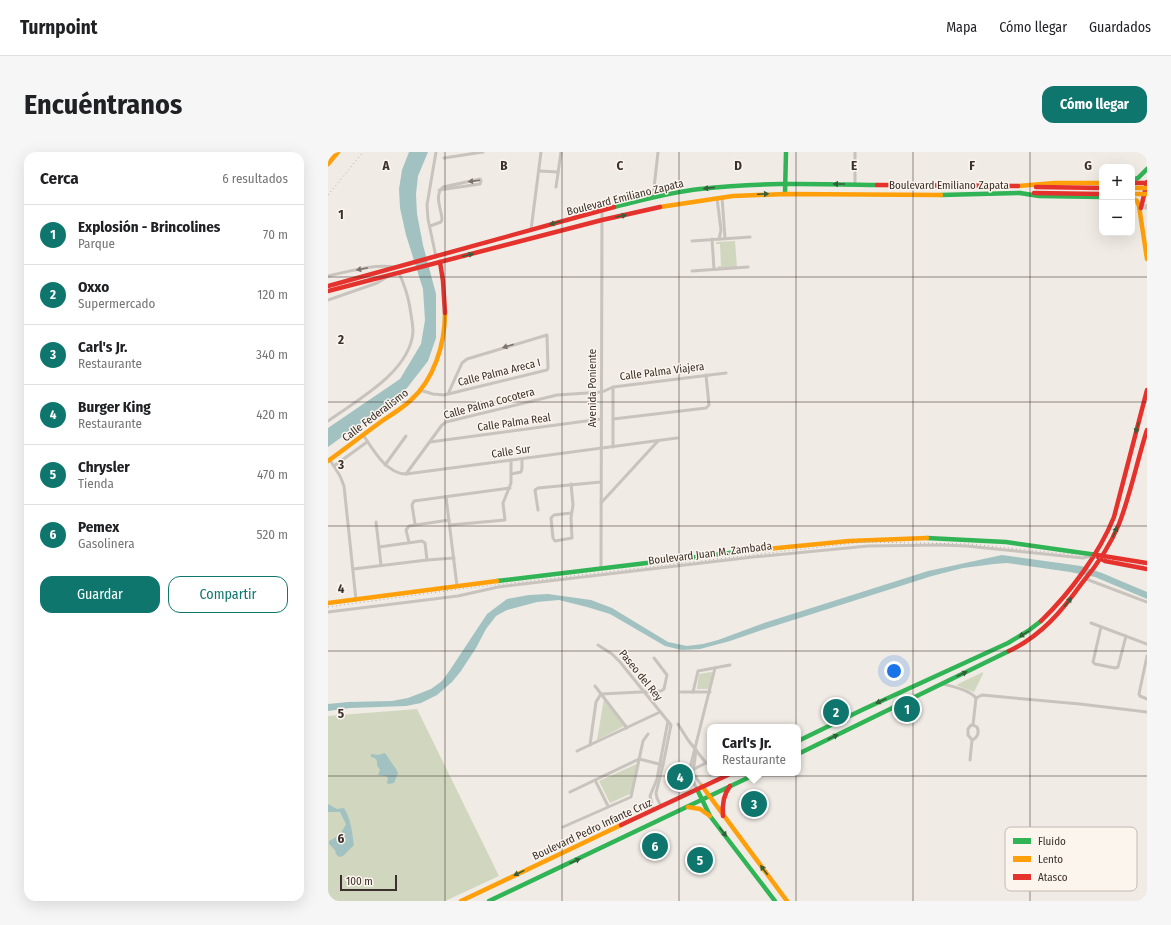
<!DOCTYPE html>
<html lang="es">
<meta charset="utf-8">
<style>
:root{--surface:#fff;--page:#f6f6f6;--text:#202124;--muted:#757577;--line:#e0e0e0;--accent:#0f766e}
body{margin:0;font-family:"Fira Sans Condensed",sans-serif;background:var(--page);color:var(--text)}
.controls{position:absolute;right:12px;top:12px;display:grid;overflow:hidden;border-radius:8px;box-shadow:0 4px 16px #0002}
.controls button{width:36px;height:36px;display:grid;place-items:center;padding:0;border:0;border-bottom:1px solid var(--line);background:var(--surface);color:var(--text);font:20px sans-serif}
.scale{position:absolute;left:12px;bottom:10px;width:57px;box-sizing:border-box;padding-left:4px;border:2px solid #3b302b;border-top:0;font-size:11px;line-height:14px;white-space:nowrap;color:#3b302b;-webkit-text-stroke:3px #fbf5ee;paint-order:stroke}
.you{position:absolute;left:566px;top:519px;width:14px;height:14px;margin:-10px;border:3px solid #fff;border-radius:50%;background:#1a73e8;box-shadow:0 0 0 6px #1a73e833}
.badge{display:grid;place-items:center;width:26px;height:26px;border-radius:50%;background:var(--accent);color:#fff;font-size:13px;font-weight:700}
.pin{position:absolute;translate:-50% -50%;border:2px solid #fff;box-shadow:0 1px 4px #0006}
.popup{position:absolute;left:379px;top:572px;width:94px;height:52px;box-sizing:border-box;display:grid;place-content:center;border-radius:8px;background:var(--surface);filter:drop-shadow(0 1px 3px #0005);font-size:13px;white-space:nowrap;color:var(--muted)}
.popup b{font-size:15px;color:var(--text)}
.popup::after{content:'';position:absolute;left:50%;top:100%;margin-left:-8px;border:8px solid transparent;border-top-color:var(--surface)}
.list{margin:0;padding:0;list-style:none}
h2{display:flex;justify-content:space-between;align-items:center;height:52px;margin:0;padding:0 16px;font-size:17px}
h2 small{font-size:13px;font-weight:400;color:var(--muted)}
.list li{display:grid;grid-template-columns:26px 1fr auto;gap:12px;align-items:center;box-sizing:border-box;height:60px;padding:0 16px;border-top:1px solid var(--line)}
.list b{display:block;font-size:15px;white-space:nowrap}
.list p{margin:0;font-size:13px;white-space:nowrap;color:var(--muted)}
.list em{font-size:13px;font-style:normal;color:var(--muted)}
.actions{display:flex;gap:8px;padding:12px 16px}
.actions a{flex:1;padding:9px 0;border:1px solid var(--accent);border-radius:12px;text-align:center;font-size:14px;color:var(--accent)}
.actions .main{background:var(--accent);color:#fff}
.map{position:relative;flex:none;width:819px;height:749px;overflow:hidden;border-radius:12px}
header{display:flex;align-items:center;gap:24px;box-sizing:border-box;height:56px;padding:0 20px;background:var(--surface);border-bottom:1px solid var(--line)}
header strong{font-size:19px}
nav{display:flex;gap:22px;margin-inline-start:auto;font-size:14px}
.intro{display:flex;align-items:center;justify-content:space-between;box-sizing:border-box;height:96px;padding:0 24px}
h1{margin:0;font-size:28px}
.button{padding:10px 18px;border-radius:12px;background:var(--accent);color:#fff;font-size:14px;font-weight:700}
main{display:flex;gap:24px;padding:0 24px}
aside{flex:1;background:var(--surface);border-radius:12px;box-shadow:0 4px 16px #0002}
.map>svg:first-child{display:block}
</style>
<header>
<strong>Turnpoint</strong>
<nav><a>Mapa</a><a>Cómo llegar</a><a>Guardados</a></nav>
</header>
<div class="intro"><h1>Encuéntranos</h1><a class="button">Cómo llegar</a></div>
<main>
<aside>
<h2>Cerca<small>6 resultados</small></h2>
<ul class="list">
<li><span class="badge">1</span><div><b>Explosión - Brincolines</b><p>Parque</p></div><em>70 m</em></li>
<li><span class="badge">2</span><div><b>Oxxo</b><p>Supermercado</p></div><em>120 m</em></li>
<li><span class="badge">3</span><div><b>Carl's Jr.</b><p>Restaurante</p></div><em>340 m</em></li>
<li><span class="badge">4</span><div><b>Burger King</b><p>Restaurante</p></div><em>420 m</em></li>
<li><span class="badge">5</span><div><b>Chrysler</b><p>Tienda</p></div><em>470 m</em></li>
<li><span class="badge">6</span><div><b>Pemex</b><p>Gasolinera</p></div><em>520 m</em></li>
</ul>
<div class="actions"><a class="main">Guardar</a><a>Compartir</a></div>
</aside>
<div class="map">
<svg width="819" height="749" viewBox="0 0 819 749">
<rect width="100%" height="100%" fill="#f0ebe5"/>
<g fill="#d1d6bf">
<polygon points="407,89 409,115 390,116 390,114 393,114 392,92 388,92 388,90"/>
<polygon points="383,520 385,521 382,537 369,537 371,522"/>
<polygon points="655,520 655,522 646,540 628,533"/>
<polygon points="276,547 296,574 269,588"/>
<polygon points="89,557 171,724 117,749 0,749 0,564"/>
<polygon points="311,611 304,641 282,651 271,629"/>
</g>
<g fill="#a1c2c1">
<polygon points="81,0 100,0 90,24 88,42 89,62 95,93 108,142 108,186 100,209 79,236 62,250 0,295 0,276 72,227 93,192 97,168 95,137 78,83 72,56 71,37 74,18"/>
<polygon points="674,403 753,414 774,421 819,440 819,447 767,425 742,420 679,411 666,412 635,416 604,424 440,476 402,489 372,497 354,498 337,494 282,462 259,455 231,448 209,450 179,458 168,464 158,477 148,496 133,519 124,530 109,543 93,551 78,554 22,556 0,559 0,552 20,550 64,549 80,546 103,537 114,529 122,518 159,462 179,447 201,443 220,442 263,448 284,456 340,490 359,494 375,492 390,488 436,471 600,419"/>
<polygon points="57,601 68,617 70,621 66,631 60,632 59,631 60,626 58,624 50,623 52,618 49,613 49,609 47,606 43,605 43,602 50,603"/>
<path d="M0,652L9,657L16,656C23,667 24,680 26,693L15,704L11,705L8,702L7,698L1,692V689C9,686 15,679 18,672L12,660H0Z"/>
</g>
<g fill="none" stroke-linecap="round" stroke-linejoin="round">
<polyline stroke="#ccc6c0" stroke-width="5.5" stroke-dasharray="5.5 3" stroke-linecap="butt" points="819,52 819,60"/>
<g stroke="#c9c3be" stroke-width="3">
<polyline points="527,0 527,32"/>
<polyline points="116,6 155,0"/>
<polyline points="211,19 230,20"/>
<polyline points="228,35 233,0"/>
<polyline points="325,45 330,0"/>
<polyline points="394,45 397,86"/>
<polyline points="389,46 393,78 391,87"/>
<path d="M102,74L113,70L114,67C113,56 106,43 115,35L152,27L153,29L152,32L111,38"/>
<polyline points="203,78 213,0"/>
<polyline points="384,87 386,117"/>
<polyline points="364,89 422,85"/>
<polyline points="108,105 100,67 99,53 108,0"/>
<polyline points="364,119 420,115"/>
<path d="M0,124C22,119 45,112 67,115"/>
<polyline points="0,148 49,131 59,125"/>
<polyline points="92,238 105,242 116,243 219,218 220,216 219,183 139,207 134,211 120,242"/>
<polyline points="285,267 378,256 381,253 378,223"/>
<path d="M0,269C29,248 82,220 85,180C85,172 83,164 82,156C80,143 76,132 71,121"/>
<path d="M36,284C45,298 59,322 78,322L349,286"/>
<polyline points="102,290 273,267"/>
<polyline points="285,295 285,235"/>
<polyline points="2,308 12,324 16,334 28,448"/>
<polyline points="57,313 78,284"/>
<polyline points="6,314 39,290"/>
<polyline points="78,322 114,273 118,270 229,243 274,240 285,235 398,221"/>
<polyline points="183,322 193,320 194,316 194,307"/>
<polyline points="243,332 245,353 243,366 244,386 227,389 225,386 223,366 226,363 243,361"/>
<polyline points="118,345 129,434"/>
<polyline points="273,351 330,289"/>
<polyline points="210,358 207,338 210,336 273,330"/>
<polyline points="48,370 53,413"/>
<polyline points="87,372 84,353 86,349 182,336"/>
<polyline points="122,373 177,368 175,351 183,331 183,308"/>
<polyline points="81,390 78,378 81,374 121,368"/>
<polyline points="51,395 94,389 97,391 99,408"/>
<polyline points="273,415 274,58"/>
<polyline points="25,417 99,408 126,406"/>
<polyline points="758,427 819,450"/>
<polyline points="0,460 130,444 170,435 425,405 540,394 613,393 639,394 755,406 766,403"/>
<polyline points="763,471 819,492"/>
<polyline points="773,475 765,510 767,512 787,516 790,515 798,484"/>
<polyline points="270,493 284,502 292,510 343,573 335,613 328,641 329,646 333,654"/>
<polyline points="819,504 811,542 812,544 819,547"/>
<path d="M615,532C626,535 641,538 648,546"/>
<polyline points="267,534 299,576"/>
<polyline points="353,540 382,540"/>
<polyline points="365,540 370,519 402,513"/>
<polyline points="648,546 654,543 686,546 752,552 819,560"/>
<polyline points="350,572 360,588 378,611"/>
<path d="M643,573H645L649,575C652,581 649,586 644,588L640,583V577Z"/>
<polyline points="645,573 648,546"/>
<polyline points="262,593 268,550 273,542 333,539 336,537 339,523 326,506"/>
<polyline points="368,598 365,621 374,634"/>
<polyline points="249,599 332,560"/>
<polyline points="642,608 644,588"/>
<polyline points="364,618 378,611 382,611"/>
<polyline points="267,628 280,654"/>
<polyline points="369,637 363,626 361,620 387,516"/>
<polyline points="242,640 311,607 335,613"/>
<polyline points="325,658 322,644 329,627 340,569"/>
<polyline points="235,675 303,645 315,589 320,582"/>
</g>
<g stroke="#30b455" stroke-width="4.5">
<polyline points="804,28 810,26 819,17"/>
<polyline points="692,41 711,44 774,45"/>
<polyline points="457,42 458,0"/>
<polyline points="613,43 692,41"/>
<path d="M286,55C314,48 343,40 372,37C431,30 490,32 549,33"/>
<polyline points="599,386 678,390 769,403"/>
<polyline points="169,429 418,399"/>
<polyline points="470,589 536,557 680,491 700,479 713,469"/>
<polyline points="470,602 681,499"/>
<polyline points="369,637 382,664 447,749"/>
<polyline points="161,749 430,621"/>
</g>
<g stroke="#ff9f0a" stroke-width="4.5">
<polyline points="0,12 10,0"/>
<polyline points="690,34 727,31 774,31"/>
<polyline points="804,46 809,49 811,54 819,107"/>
<polyline points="332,55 405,44 457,42 613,43"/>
<path d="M0,309C18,296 36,282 54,269C63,263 73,257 82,249C106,228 117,192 117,161"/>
<polyline points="418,399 521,389 599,386"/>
<polyline points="0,451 169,429"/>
<polyline points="374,634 459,749"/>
<polyline points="360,655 372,657 382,664"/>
<polyline points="133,749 293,673"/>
</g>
<g stroke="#e5322d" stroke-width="4.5">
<polyline points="804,31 819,31"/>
<polyline points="549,33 690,34"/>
<polyline points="708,35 774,36"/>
<polyline points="706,41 774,42"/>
<polyline points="813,56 819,30"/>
<polyline points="112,110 115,129 117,161"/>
<polyline points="0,134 286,55"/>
<polyline points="0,139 274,68 332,55"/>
<polyline points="769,403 819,411"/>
<polyline points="770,405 777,409 819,417"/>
<path d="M713,469C742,441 771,402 786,365L819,238"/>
<path d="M681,499C713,484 734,459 754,431C769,413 782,394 791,372C803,341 809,309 819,278"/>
<path d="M395,664C394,653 395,643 402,634"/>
<polyline points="293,673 404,621"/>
</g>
<g stroke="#b1aca8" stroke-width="1" stroke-dasharray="1 3" stroke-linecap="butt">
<polyline points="0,43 35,0"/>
<polyline points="0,455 132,437 536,390 641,392 760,404 819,414"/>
</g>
<g stroke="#ff9f0a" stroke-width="4.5">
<polyline points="804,36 819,36"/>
<polyline points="804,42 819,42"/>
</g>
</g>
<defs><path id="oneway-solid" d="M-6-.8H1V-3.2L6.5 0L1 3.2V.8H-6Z"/></defs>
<g fill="#7b726d">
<use href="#oneway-solid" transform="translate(146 29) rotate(173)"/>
<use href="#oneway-solid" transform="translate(34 117) rotate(168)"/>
<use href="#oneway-solid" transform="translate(180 194) rotate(163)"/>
</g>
<g fill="#375e3a">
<use href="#oneway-solid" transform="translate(511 32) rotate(180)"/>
<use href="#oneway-solid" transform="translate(381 36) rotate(174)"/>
<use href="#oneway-solid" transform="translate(435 42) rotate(-2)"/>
<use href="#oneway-solid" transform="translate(293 64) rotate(-12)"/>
<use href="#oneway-solid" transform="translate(227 71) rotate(164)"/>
<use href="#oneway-solid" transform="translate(140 103) rotate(-15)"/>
<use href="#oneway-solid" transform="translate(809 276) rotate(106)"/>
<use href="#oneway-solid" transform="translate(787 380) rotate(-67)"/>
<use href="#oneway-solid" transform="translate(740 450) rotate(-52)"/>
<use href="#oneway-solid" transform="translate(696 482) rotate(148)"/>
<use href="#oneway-solid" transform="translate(634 522) rotate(-25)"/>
<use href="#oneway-solid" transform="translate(553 549) rotate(155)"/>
<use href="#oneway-solid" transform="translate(505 585) rotate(-26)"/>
<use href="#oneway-solid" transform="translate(395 680) rotate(53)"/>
<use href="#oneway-solid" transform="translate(247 709) rotate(-25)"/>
<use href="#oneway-solid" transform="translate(436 718) rotate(-127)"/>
<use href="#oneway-solid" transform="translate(191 721) rotate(154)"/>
</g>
<path fill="none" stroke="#3b302b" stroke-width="1" stroke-opacity="0.55" d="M117,0V749M234,0V749M351,0V749M468,0V749M585,0V749M702,0V749M0,125H819M0,250H819M0,374H819M0,499H819M0,624H819"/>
<g text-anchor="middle" stroke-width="3" stroke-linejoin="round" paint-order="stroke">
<g font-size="11" fill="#3b302b" stroke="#fbf5ee">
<text x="621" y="37">Boulevard Emiliano Zapata</text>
<text transform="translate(297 45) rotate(-14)" y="4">Boulevard Emiliano Zapata</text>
<text transform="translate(334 219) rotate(-7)" y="4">Calle Palma Viajera</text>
<text transform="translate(171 220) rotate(-14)" y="4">Calle Palma Areca I</text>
<text transform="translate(264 236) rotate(-90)" y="4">Avenida Poniente</text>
<text transform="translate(161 251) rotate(-15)" y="4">Calle Palma Cocotera</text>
<text transform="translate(47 263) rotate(-37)" y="4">Calle Federalismo</text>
<text transform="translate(186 270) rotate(-8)" y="4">Calle Palma Real</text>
<text transform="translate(183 299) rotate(-8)" y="4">Calle Sur</text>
<text transform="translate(382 401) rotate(-7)" y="4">Boulevard Juan M. Zambada</text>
<text transform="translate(313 523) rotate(51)" y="4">Paseo del Rey</text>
<text transform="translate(264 677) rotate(-25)" y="4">Boulevard Pedro Infante Cruz</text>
</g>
</g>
<rect x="677" y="675" width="132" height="64" rx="6" fill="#fbf5ee" stroke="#c1bab4" stroke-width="1"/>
<rect x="685" y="686" width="18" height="6" fill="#30b455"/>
<rect x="685" y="704" width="18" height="6" fill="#ff9f0a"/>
<rect x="685" y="722" width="18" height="6" fill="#e5322d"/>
<g font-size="11" fill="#3b302b">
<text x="710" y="693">Fluido</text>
<text x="710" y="711">Lento</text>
<text x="710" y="729">Atasco</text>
</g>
<g font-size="13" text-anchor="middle" font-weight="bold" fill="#3b302b" stroke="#fbf5ee" stroke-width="3" stroke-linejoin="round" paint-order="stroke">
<text x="58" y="18">A</text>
<text x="176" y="18">B</text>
<text x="292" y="18">C</text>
<text x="410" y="18">D</text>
<text x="526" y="18">E</text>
<text x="644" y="18">F</text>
<text x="760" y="18">G</text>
<text x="13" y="67">1</text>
<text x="13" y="192">2</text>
<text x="13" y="317">3</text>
<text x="13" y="441">4</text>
<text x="13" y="566">5</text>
<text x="13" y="691">6</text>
</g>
</svg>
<div class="controls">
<button>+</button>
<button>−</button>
</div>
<div class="scale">100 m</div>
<div class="you"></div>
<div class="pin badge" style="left:579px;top:557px">1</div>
<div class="pin badge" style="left:508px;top:560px">2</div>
<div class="pin badge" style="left:426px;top:652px">3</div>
<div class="popup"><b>Carl's Jr.</b>Restaurante</div>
<div class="pin badge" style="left:352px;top:625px">4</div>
<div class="pin badge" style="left:372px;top:708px">5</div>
<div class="pin badge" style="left:327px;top:694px">6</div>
</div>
</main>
